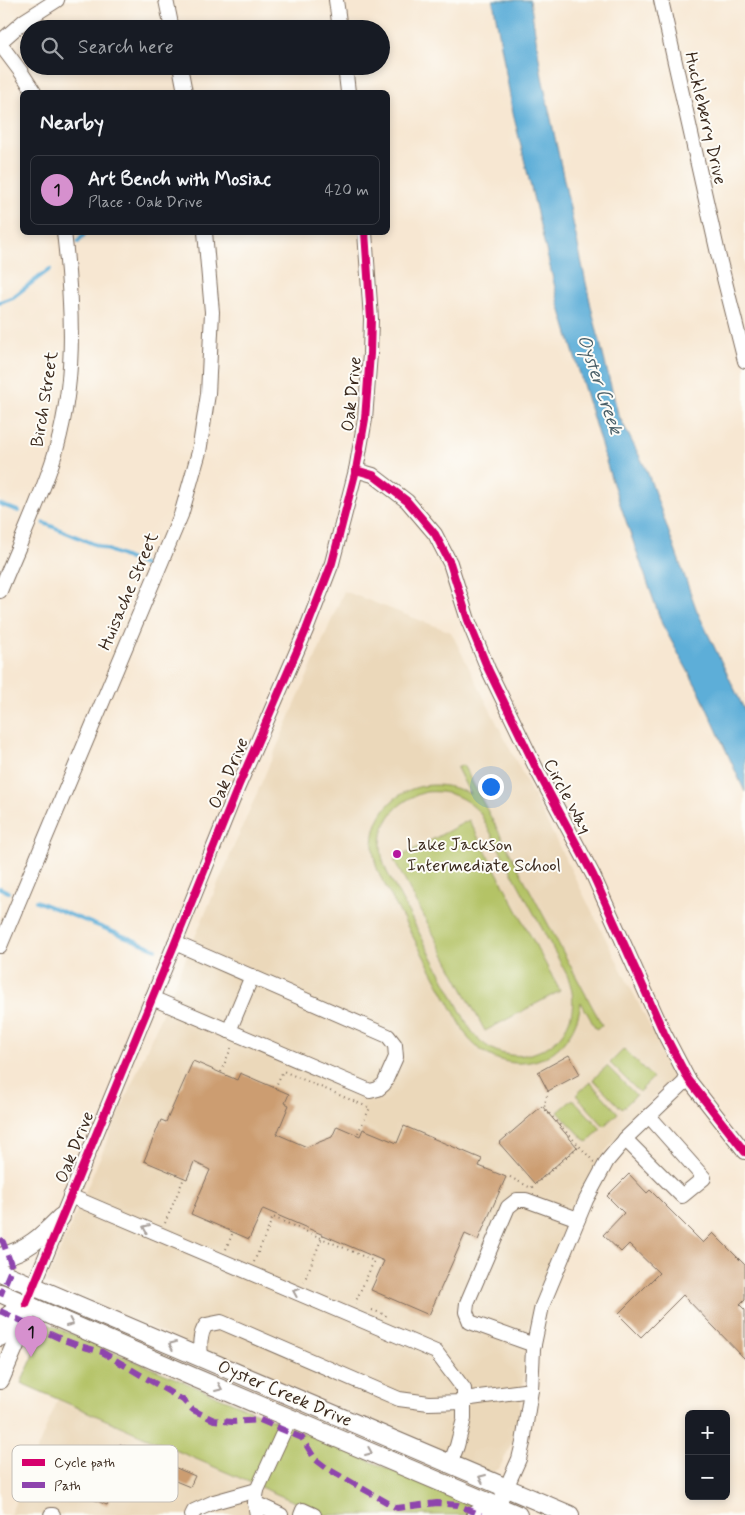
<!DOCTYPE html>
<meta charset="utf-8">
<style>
:root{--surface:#171b24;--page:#20242c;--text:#f1f3f6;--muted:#9ea1a6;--line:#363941;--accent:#d690ce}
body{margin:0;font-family:Mynerve,sans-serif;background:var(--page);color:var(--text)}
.controls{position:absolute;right:15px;bottom:15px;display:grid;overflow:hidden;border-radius:8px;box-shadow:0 2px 8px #0003}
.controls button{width:45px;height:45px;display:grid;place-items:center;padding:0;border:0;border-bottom:1px solid var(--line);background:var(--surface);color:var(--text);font:25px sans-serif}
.you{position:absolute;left:490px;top:786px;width:18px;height:18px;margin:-12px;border:4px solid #fff;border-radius:50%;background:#1a73e8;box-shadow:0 0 0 8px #1a73e833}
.badge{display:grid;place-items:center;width:32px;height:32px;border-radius:50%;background:var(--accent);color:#111;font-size:16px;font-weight:700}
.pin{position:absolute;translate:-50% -41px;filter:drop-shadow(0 1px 2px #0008)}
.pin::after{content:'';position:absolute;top:26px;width:18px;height:15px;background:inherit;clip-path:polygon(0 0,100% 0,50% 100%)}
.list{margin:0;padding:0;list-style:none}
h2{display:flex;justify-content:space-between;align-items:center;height:65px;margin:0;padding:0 20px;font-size:21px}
h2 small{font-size:16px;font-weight:400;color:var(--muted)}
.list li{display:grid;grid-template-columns:32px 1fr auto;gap:15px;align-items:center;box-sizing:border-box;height:70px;margin:0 10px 10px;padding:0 10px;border:1px solid var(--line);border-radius:8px}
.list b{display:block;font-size:19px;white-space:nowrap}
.list p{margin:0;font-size:16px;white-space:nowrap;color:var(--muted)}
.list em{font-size:16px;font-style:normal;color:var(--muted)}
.icon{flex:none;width:28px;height:28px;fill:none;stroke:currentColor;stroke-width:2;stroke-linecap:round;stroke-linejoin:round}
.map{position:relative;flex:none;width:745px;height:1515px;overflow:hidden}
.search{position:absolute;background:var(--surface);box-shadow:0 2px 8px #0003;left:20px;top:20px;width:370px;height:55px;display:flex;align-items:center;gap:12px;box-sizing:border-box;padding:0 18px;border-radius:28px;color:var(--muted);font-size:19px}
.panel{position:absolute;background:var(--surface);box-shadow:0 2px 8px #0003;left:20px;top:90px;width:370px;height:145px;border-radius:8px}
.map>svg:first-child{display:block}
</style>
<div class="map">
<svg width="745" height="1515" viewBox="0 0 745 1515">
<rect width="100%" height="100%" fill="#fdfcf7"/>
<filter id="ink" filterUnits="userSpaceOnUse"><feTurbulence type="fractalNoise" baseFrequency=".02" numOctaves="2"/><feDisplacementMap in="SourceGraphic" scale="10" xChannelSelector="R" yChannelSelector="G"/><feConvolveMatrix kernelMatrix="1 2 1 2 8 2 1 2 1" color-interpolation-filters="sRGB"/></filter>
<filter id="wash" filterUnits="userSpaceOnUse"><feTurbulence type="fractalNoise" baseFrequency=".0096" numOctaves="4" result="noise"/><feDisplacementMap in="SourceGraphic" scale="20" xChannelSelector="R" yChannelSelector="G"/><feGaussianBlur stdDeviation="1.12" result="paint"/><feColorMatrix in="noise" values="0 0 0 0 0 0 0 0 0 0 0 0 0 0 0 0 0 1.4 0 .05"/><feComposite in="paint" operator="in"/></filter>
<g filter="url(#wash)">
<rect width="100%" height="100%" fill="#f7e7d2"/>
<g fill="#ebd8ba">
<polygon points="344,591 451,632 675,1076 628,1124 596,1163 572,1208 537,1297 530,1325 517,1433 499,1469 491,1473 46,1283"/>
<polygon points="58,1399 325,1515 10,1515"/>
</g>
<g fill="#b4c366" stroke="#787642" fill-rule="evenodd">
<path d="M463,765L602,1025L596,1029L581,1002C574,1062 509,1085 468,1038L380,876C353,814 411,764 470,794L457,768ZM426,792C448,790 465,797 480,813L567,975C596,1042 508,1088 469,1027L387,872C371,836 388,802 426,792Z"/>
<polygon points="469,820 560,991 485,1031 394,860"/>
<polygon points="624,1049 653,1078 639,1092 610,1063"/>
<polygon points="607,1066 636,1095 622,1109 593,1079"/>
<polygon points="590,1082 618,1113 604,1126 576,1095"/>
<polygon points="573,1099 601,1129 587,1142 558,1112"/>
<polygon points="48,1324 497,1515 325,1515 21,1383"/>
</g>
<polygon fill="#5daed8" stroke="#4c6c7b" points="493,0 530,0 542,77 592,311 618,414 647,471 697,611 745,711 745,792 699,691 662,624 611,478 559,304 513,113"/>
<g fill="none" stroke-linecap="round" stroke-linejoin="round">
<g stroke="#5daed8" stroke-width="4">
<polyline points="78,242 86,232"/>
<polyline points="0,302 13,297 50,269"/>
<polyline points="0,504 18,511"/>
<polyline points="44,523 146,566"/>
<polyline points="0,888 8,892"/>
<polyline points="36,901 156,949"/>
</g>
</g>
<g id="blocks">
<g fill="#cc9d71">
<polygon points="569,1055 580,1074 548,1091 538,1072"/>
<polygon points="193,1061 237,1080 240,1073 289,1094 285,1103 289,1105 277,1134 307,1147 332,1137 337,1126 360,1136 363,1129 397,1143 404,1126 482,1159 479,1166 506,1177 478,1240 465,1234 429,1315 371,1290 384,1261 263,1209 249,1239 191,1214 210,1170 194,1162 187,1179 144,1161 161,1120 166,1122"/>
<polygon points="542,1106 577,1147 535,1184 499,1143"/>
<polygon points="629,1174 647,1193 650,1190 703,1243 713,1233 745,1265 745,1300 740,1305 745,1310 745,1359 683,1295 641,1337 618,1314 659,1273 629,1244 621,1252 603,1235 624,1213 607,1196"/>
<polygon points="120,1444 195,1476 190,1487 115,1456"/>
<polygon points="92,1486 112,1494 107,1505 88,1497"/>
</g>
</g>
</g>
<g filter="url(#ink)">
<use href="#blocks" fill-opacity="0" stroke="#7d6c5d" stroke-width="1"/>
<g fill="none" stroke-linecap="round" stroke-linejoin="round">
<g stroke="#7d6c5d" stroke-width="16">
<g id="minor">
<polyline points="166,0 172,29"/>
<polyline points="336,0 340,29"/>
<polyline points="661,0 719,258 745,361"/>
<polyline points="0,42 24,21 57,0"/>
<polyline points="0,44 21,72 34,92"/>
<polyline points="180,66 185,92"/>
<polyline points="345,66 348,92"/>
<polyline points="356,470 373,475 407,501 435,534 450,563 468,620 488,669 537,770 593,875 664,1033 688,1079 745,1152"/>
<path d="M0,591C17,549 37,507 52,463C77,388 73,310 64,232"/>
<polyline points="0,946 181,515 199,452 208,394 212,312 205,232"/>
<polyline points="152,998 370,1091 378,1089 384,1084 396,1057 395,1045 388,1036 175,943"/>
<polyline points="229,1031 252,976"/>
<polyline points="625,1139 682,1196 704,1178 649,1116"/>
<polyline points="70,1196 436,1352 464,1389 464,1419 457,1446 450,1464"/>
<polyline points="26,1304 175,943 238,787 306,630 332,563 356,470 365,419 370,354 371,319 365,232"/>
<polyline points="534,1345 470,1322 466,1312 467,1303 508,1207 517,1200 526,1200 578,1219"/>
<path d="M201,1357C200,1345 199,1335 206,1325L221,1322L399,1399L429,1403L464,1402"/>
<polyline points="464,1399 531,1390"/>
<polyline points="255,1503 281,1515"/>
<polyline points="51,1515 53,1515"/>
<polyline points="192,1515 194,1511 214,1502 257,1490"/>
<polyline points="257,1515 255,1503 257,1490 290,1418"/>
<polyline points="301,1515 303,1510 314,1515"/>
<polyline points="474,1515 475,1513 498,1506"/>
<polyline points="498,1515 498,1506 519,1459 523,1443 531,1390 533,1349 542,1306 586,1200 607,1161 628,1136 688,1079"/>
</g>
</g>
<g stroke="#7d6c5d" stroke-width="20">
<g id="major">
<path d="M0,1257C27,1251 42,1236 61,1217"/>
<polyline points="0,1272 570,1515"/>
<polyline points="0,1293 193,1377 518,1515"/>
<polyline points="0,1337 9,1315 26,1304"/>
<polyline points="0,1380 25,1322 26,1304"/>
</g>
</g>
<g stroke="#7d6c5d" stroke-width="2" stroke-dasharray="1 4" stroke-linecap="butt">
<polyline points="221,1072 232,1046"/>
<polyline points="275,1088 283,1071 370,1108 357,1135"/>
<polyline points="548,1091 544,1108 594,1162"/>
<polyline points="510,1177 531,1188 579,1146"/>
<polyline points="165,1223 184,1178"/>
<polyline points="226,1249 233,1232"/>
<polyline points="254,1262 273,1217 374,1261 355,1303"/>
<polyline points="304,1282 323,1235"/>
<polyline points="372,1310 386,1315 385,1318"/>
</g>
<use href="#minor" stroke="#fff" stroke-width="14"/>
<use href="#major" stroke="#fff" stroke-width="18"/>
<g stroke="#8e44ad" stroke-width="6" stroke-dasharray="12 6" stroke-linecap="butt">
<polyline points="0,1239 3,1242 12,1267 0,1296"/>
<polyline points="0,1311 61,1339 80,1346 102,1352 183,1400 193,1410 214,1420 232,1422 260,1420 302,1438 315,1459 328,1469 397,1508 437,1503 458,1505 481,1515"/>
</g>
<g stroke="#fdfcf7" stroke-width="11">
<g id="cycleway">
<polyline points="356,470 373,475 407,501 435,534 450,563 468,620 488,669 537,770 593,875 664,1033 688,1079 745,1152"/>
<polyline points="26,1304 175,943 238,787 306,630 332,563 356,470 365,419 370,354 371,319 365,232"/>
</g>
</g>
<use href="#cycleway" stroke="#d6006c" stroke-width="8"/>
</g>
<defs><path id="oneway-chevron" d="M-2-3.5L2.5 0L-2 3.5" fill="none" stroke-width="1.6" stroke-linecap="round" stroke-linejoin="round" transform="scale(1.25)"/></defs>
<g stroke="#a79f9a">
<use href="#oneway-chevron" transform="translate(146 1228) rotate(-157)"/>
<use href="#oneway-chevron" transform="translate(296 1292) rotate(-157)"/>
<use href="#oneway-chevron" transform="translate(70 1323) rotate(24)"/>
<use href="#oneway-chevron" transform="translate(172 1345) rotate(-157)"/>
<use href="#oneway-chevron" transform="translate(219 1388) rotate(23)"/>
<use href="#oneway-chevron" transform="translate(369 1452) rotate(23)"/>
<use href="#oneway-chevron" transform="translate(482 1478) rotate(-157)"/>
</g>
</g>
<circle fill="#b5179e" stroke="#fdfcf7" stroke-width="2" cx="397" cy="854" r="5"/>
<g text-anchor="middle" stroke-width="4" stroke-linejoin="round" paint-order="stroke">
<g font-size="18" fill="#3b2a1e" stroke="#fdfcf7">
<text transform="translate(706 118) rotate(77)" y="6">Huckleberry Drive</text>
<text transform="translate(351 394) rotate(-84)" y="6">Oak Drive</text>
<text transform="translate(44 399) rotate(-81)" y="6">Birch Street</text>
<text transform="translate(128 591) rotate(-67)" y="6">Huisache Street</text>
<text transform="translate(228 773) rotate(-67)" y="6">Oak Drive</text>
<text transform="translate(568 796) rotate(62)" y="6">Circle Way</text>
<text transform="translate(74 1147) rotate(-68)" y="6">Oak Drive</text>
<text transform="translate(285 1393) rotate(23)" y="6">Oyster Creek Drive</text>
</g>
<g font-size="18" fill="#3b2a1e" stroke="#fdfcf7" text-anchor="start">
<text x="407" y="850">Lake Jackson<tspan x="407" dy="21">Intermediate School</tspan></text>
</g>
<g font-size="19" font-style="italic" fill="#495f68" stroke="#fdfcf7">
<text transform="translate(601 384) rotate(71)" y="7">Oyster Creek</text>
</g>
</g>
<rect x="12" y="1445" width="166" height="57" rx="8" fill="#fdfcf7" stroke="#c3bdb6" stroke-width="1"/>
<rect x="22" y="1459" width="23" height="7" fill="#d6006c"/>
<rect x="22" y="1482" width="23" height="6" fill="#8e44ad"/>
<g font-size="14" fill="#3b2a1e">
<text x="54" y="1467">Cycle path</text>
<text x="54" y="1490">Path</text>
</g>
</svg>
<div class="controls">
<button>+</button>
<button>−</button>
</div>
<div class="you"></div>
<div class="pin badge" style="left:31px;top:1357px">1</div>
<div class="search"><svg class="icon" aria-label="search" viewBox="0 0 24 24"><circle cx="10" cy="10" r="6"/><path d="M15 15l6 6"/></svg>Search here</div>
<section class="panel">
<h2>Nearby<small></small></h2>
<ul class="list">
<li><span class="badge">1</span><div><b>Art Bench with Mosiac</b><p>Place · Oak Drive</p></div><em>420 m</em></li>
</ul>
</section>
</div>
